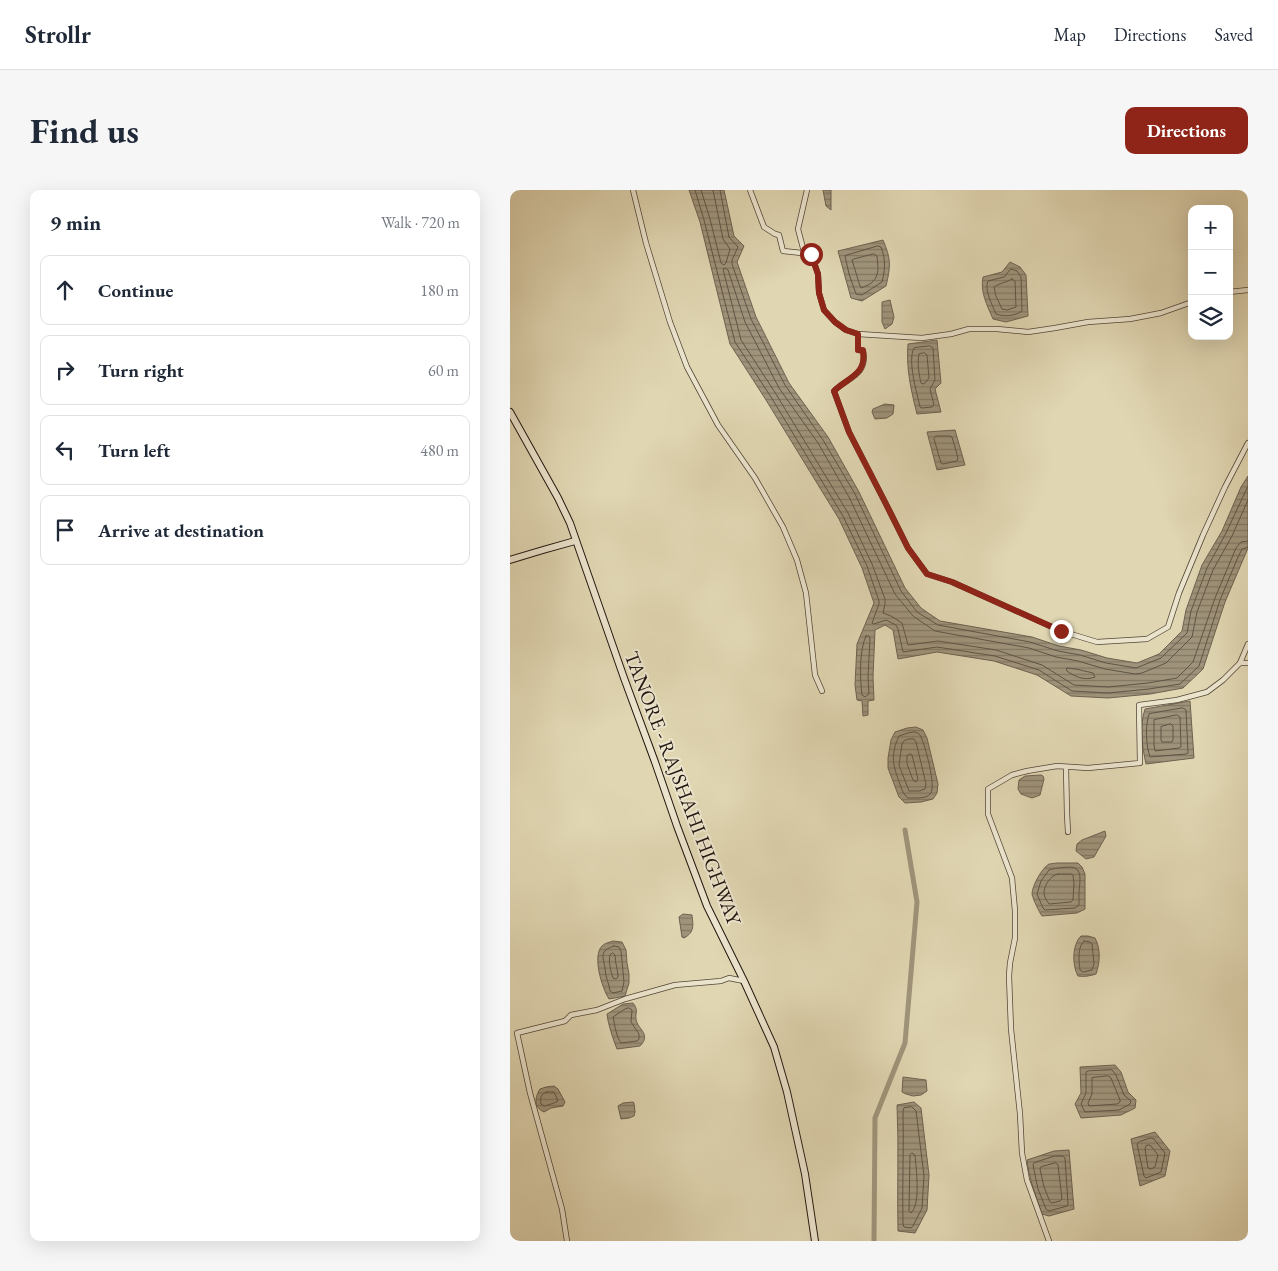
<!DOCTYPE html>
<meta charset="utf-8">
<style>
:root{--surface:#fff;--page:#f6f6f7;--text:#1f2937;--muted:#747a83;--line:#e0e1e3;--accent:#8f2418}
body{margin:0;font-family:"EB Garamond",serif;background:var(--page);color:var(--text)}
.controls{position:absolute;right:15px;top:15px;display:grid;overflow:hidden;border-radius:10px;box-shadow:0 5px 20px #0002}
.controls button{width:45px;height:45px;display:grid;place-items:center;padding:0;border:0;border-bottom:1px solid var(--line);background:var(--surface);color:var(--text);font:25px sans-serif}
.stop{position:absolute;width:15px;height:15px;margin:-11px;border:4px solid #8f2418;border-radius:50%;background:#fff}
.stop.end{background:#8f2418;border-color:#fff;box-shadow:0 1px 5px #0008}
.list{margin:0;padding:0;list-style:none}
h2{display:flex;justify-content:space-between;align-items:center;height:65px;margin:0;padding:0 20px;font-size:21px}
h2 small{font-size:16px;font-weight:400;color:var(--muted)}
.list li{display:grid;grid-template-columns:32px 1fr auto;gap:15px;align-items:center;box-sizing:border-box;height:70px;margin:0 10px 10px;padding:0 10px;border:1px solid var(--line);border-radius:10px}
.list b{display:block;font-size:19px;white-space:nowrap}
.list em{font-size:16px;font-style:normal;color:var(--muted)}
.icon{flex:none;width:28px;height:28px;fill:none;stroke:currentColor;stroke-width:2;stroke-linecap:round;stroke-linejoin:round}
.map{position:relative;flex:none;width:738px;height:1051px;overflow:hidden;border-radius:10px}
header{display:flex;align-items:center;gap:30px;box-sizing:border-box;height:70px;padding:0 25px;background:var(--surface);border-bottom:1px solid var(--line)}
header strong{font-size:24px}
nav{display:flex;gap:28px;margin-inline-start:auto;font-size:18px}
.intro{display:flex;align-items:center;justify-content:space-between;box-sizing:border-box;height:120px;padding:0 30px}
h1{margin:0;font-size:35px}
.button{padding:12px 22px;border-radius:10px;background:var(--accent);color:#fff;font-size:18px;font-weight:700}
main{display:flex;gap:30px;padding:0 30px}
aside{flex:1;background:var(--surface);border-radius:10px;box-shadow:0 5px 20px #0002}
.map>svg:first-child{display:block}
</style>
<header>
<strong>Strollr</strong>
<nav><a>Map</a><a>Directions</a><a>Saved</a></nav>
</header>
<div class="intro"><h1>Find us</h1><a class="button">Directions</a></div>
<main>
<aside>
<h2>9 min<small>Walk · 720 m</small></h2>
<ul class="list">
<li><svg class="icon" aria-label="ahead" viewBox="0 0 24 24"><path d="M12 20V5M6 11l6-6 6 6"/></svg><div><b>Continue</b></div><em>180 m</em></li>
<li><svg class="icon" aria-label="right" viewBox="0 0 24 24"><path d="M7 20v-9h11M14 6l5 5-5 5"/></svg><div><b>Turn right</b></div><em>60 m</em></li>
<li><svg class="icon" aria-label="left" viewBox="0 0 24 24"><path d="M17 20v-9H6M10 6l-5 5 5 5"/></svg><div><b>Turn left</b></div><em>480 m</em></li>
<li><svg class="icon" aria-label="arrive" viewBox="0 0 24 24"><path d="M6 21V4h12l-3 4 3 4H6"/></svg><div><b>Arrive at destination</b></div></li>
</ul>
</aside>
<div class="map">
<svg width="738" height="1051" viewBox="0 0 738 1051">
<defs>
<pattern id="water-rules" width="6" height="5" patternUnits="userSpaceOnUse" patternTransform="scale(1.25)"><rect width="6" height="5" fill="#9f947b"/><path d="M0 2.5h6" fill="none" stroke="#817863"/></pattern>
</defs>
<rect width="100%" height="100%" fill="#e0d6b2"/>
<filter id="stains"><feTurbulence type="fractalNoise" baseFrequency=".004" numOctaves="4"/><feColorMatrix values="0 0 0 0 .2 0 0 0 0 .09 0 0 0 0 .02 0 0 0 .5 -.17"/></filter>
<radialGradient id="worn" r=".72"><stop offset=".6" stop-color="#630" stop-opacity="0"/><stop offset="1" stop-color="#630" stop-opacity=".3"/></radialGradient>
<g fill="url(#water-rules)" stroke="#6d6150">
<polygon points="179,0 214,0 224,46 234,56 227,72 246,127 279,193 318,247 349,302 395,398 411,418 430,431 522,447 549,456 571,460 597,468 627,473 649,464 672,441 676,420 692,375 712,341 731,297 738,286 738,358 715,412 693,479 673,498 640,504 598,508 561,506 527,485 484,471 427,462 388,469 383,440 375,435 365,440 363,487 364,510 358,511 358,525 353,526 352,511 347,510 345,495 347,454 364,413 352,378 329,329 256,210 220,154 190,32"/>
<polygon points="313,0 321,0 321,20 316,16"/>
<path d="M373,50C381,69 381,75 376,96L352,111L341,108L328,61Z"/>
<path d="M500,72L510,77L516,85L518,126L496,132L483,129C477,115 470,102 473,87L492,82Z"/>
<polygon points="380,110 384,127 382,134 375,139 372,132 372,112"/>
<path d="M427,150L431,193L425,199L431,222L407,224C401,200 396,179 398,154Z"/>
<polygon points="375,214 384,215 383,224 377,228 365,229 362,222 363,219"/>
<polygon points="445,240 455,275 427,280 417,242"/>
<path d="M680,511L684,568L636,574C632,556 629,537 635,519Z"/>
<polygon points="406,537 413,540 417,548 428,594 427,603 423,609 411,612 395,613 389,607 378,578 378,568 381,550 385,542 397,538"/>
<polygon points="531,585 533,586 534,589 530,605 522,608 511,604 508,599 509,590 515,586"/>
<polygon points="595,641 596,646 584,667 576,669 566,661 567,654 572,650"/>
<path d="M547,673H568L572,677L575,684V719L567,723L532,726C529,722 523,709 522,704C522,696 532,678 539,674C540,674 546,673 547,673Z"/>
<path d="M173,724L182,725C183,735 185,742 174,748L172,747L169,727Z"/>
<path d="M571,746H578L585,748C591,759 590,773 586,784C580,786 574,787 568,786C562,775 562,755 571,746Z"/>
<path d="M103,751L112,752L116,760L117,773L119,784V793L115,806L99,809C92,798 82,766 92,756C95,753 100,752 103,751Z"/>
<path d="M123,813C129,821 125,822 126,829C127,839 142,844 130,856L107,859C103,849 98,834 97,824L113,814Z"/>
<polygon points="605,875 611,882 618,902 626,910 625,918 611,925 571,928 565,914 571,903 570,877"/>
<polygon points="393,887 416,890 417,901 411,905 403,906 396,904 392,902"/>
<path d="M44,896L48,899L55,912L53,916L41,918L34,922C23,917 25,907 30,899L36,897Z"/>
<polygon points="123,912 124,913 125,922 124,926 119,928 111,929 108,916 113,913"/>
<path d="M404,912L411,918L419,985L417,1020L405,1043L388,1041C387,999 389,957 387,915Z"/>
<polygon points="645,942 660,961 655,986 630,996 621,949"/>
<path d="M559,960L564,1019L539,1026L532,1024C526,1006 519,989 517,970L544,961Z"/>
</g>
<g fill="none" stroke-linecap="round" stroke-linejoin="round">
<g stroke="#605445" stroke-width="1">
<polyline points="185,0 194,30 225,152 261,207 333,326 357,376 369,411 369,414 362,433 364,434 376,430 386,435 388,439 393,462 427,457 485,466 529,480 562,501 598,503 639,499 670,494 689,476 710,410 728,367 732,359 738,357"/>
<polyline points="191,0 200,29 211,73 214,75 216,73 220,59 213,49 203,0"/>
<polyline points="210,0 219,47 228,57 222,70 222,74 241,129 275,195 313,250 345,304 391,401 407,422 428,435 520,452 548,461 570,465 596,473 626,478 651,468 677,443 681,421 697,378 716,343 738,296"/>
<path d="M368,56L371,57C376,70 375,80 372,92L352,105L346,104L339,84L335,66Z"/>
<path d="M364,64L367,66C369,83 369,92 351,98L350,96L342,70L344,69Z"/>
<path d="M501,79L507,81L511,87L512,121C505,126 495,127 486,124C482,114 474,100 478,91L494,87Z"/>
<path d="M502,89L505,91L506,117L497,120L492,119L486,106L484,97C489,93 496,93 502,89Z"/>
<path d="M420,156L423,158L425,190L420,199L424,215L422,217L412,218L410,217C407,203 397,170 404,158Z"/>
<path d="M415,163L417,165L419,188L415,193L413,194L411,193C409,184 407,173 409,164Z"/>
<polygon points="426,246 440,246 442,247 448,268 447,271 433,274 431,273 424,249"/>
<polyline points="738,310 722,346 703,380 687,422 682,447 656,473 632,483 625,484 595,479 568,471 546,467 519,458 425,441 403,426 385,404 339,307 308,253 269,198 235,132 218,80 215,78 213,79 231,150 266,204 338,323 362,374 375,409 375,414 373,423 381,426 392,433 398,455 428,451 486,460 532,475 564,495 598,497 638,493 667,488 683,472 705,408 726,358 731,352 738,351"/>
<path d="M356,446H359L360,448L358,487L359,504L355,507L352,505C350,490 349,460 356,446Z"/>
<path d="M557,478L566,479L583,483L585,487C575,491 565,487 557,481Z"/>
<path d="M673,518L676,520L678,563L676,564L640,567C636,556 635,536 639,524Z"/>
<polygon points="667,525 670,527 671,557 669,558 645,561 644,555 644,530"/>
<polygon points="661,534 663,536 663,550 662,552 652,552 651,550 651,537"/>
<path d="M405,542C409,544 409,543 411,547C415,555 427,598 420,604C416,609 404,608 398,608C393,604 392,600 390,594C383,576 380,565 389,546L398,543Z"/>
<polygon points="399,549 404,549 406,552 416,594 415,599 409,601 399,601 389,575 392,554 394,551"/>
<polygon points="400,564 402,565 408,589 406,592 403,590 397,574 397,566"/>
<path d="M548,678C552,678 561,676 565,678C573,682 569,696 569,702C569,706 569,711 569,715L565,718L535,720L533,718L527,704L531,691L539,680Z"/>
<path d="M548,684H561L563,685L564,693L563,710L561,712L539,714C537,711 534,707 534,703C534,695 541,685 548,684Z"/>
<path d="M574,751L580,752L582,754L584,774L582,780L573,782L570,780C569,770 567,758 574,751Z"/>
<path d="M104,756L109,757L111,761L114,792L112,801L103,803L100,801C99,793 95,786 95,778C93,766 89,761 104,756Z"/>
<path d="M103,763L105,765C105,773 108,780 108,787L106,789L103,788C101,782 98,771 100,765Z"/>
<path d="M119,818L122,820L121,832L129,844V849L127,851L111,853C106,846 105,836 103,827L115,819Z"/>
<polygon points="602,880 606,885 614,905 621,911 620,914 609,920 575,922 571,914 576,903 576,882 578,881"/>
<polygon points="598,886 601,888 610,910 610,912 607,914 579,916 578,913 582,904 582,888"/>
<path d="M37,902H44L48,911C47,912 36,916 34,916L31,914C30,908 31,903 37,902Z"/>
<path d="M402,917L406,921L414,986L412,1018L403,1036L401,1038L394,1037L393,1034C392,996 394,959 393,921L394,918Z"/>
<polygon points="641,948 644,949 655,963 651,982 636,988 634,986 627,954 629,952"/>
<polygon points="639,955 641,956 648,965 645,977 641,979 638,978 635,959 636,956"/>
<path d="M402,963L405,965C406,978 411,1014 401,1023L399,1021L400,965Z"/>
<polygon points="545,966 553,966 555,968 558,1014 557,1016 539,1021 536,1019 528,999 523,975 524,973"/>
<polygon points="546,973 548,975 552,1009 550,1011 542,1013 540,1012 534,997 530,979 531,977"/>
</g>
<polyline stroke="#9f947b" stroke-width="5" points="364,1051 365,928 395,853 407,712 395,640"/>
<g stroke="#524538" stroke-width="6">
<g id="street">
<polyline points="123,0 136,53 160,132 177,177 208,235 245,288 273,337 287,370 296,403 305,485 312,501"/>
<polyline points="240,0 254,37 265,44 269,45 273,61 301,64"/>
<polyline points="297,0 288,39 293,58 301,64 308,84 309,103 314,120 325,132 336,140 348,144 412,148 441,144 459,139 487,139 518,142 545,138 578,132 620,129 651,123 682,112"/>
<polyline points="719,102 738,100"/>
<path d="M348,144V160L353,161C358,185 338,187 324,201L339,242L376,314L398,358L417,384L442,392L551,441L587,452L637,449L658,437L669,403L693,345L715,297L738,253"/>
<polyline points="738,454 730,473 738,473"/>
<polyline points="556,578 557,624 558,642"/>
<polyline points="57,1051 52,1019 20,903 7,843 55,831 61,825 87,820 115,809 165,795 211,791 219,788 234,791"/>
<polyline points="539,1051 517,990 512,963 510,924 501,839 499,786 500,773 505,748 505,721 502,688 478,624 478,599 502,585 517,581 547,576 578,578 630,573 629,515 667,510 697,502 713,490 730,473"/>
</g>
</g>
<g stroke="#22150f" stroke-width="8">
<g id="secondary">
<polyline points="0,222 48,308 60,333 114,488 145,572 167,636 197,716 234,791 264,857 277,902 295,984 305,1051"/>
<polyline points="0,370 33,360 65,351"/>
</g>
</g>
<use href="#street" stroke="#ebe4cd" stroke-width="4.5"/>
<use href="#secondary" stroke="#ebe4cd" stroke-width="6"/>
</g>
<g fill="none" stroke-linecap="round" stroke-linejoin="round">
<path stroke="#8f2418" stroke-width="6" d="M301,64L308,84L309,103L314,120L325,132L336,140L348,144V160H353C357,185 338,187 324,201L339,242L376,314L398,358L417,384L442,392L551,441"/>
</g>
<g text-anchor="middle" stroke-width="4" stroke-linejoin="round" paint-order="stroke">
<g font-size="20" fill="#22150f" stroke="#ebe4cd">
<text transform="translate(173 598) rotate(69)" y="7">TANORE - RAJSHAHI HIGHWAY</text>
</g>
</g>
<rect width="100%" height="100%" filter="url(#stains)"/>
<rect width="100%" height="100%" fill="url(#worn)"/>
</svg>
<div class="controls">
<button>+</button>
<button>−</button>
<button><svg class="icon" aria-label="layers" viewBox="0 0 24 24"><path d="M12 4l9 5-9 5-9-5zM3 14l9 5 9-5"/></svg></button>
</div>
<div class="stop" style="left:301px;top:64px"></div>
<div class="stop end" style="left:551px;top:441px"></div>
</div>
</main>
